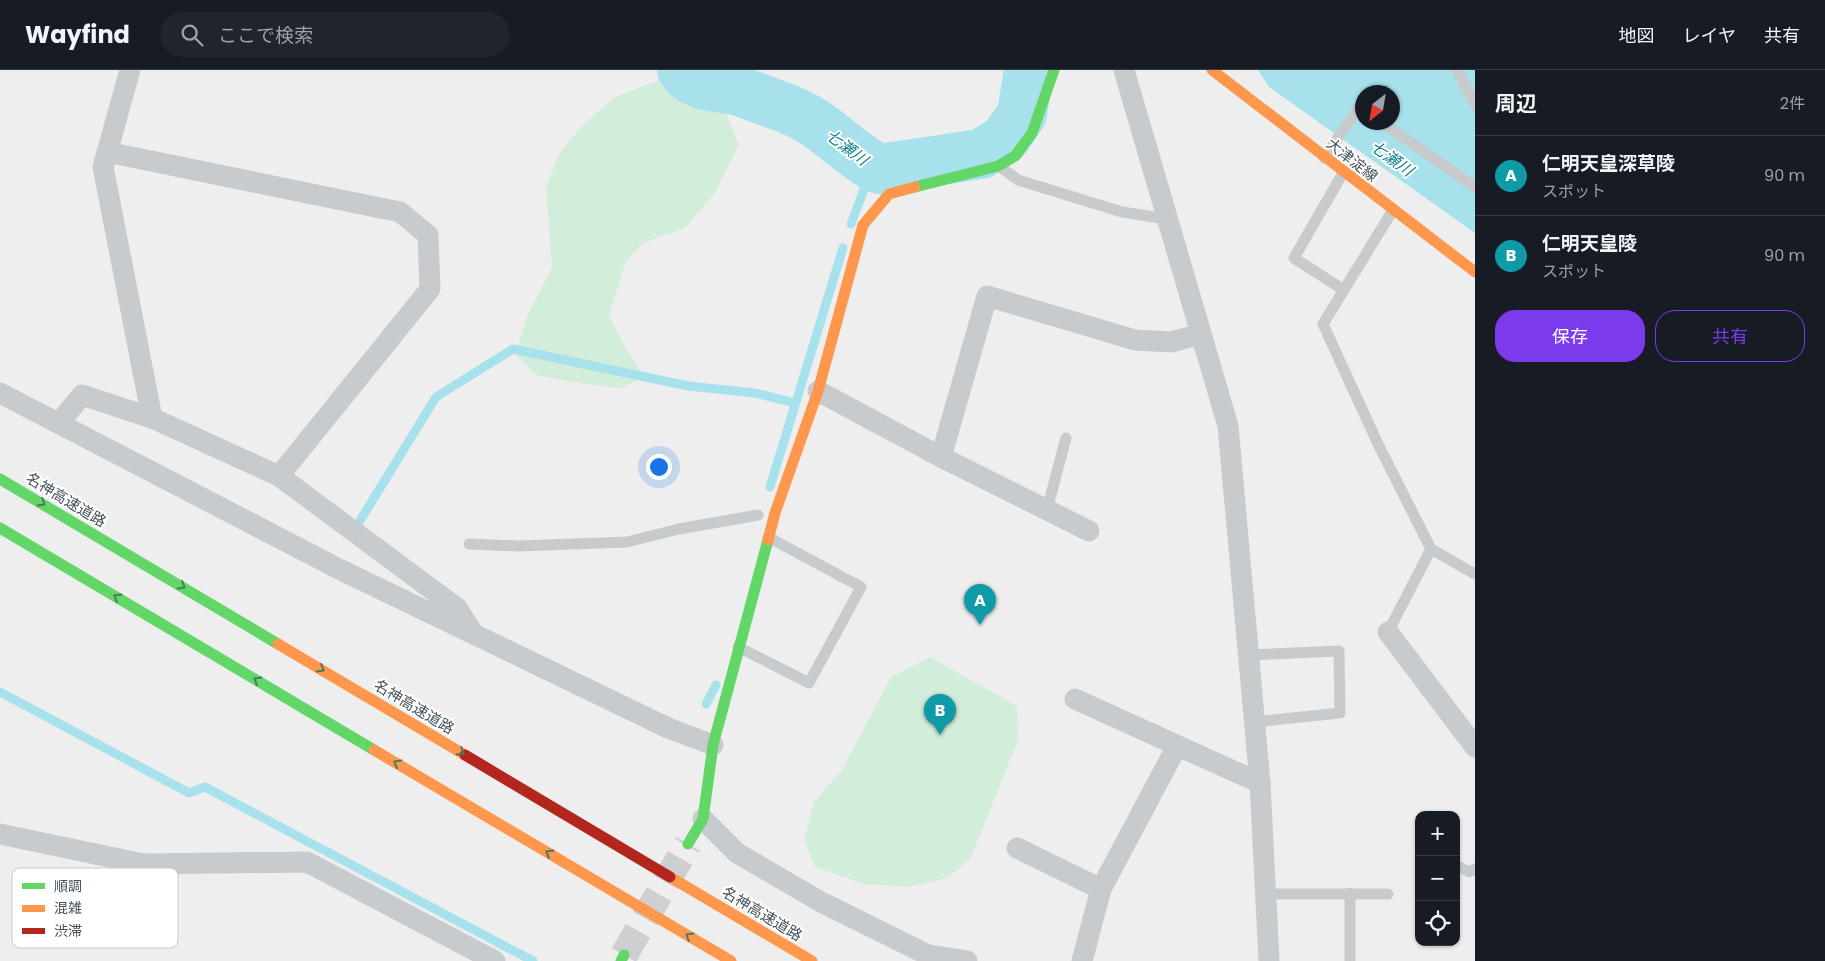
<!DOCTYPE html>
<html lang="ja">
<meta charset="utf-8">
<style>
:root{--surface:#171b24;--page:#20242c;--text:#f1f3f6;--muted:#9ea1a6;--line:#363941;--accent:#7c3aed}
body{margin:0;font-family:Poppins,"Noto Sans JP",sans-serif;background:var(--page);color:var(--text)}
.controls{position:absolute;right:15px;bottom:15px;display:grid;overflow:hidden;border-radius:10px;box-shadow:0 1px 4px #0004}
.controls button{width:45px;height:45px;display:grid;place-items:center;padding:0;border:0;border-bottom:1px solid var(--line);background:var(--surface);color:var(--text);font:25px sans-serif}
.compass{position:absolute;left:1355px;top:15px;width:45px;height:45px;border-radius:50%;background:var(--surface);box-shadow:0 1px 4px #0004;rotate:211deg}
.you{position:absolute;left:658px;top:396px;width:18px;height:18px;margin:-12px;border:4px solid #fff;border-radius:50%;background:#1a73e8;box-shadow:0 0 0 8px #1a73e833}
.badge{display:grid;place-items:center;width:32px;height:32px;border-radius:50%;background:var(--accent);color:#fff;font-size:16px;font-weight:700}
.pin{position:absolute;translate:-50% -41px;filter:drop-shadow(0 1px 2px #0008)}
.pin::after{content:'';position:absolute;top:26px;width:18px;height:15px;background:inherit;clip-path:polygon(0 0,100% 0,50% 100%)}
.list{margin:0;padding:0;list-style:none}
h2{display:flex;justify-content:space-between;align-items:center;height:65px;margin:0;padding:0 20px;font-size:21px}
h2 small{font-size:16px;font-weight:400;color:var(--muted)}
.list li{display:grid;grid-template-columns:32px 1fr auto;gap:15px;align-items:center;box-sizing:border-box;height:80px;padding:0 20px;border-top:1px solid var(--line)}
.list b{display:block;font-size:19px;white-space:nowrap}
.list p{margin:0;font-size:16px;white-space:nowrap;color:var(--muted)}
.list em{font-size:16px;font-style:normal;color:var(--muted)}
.actions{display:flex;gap:10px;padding:15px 20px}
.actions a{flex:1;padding:11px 0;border:1px solid var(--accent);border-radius:20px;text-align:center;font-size:18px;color:var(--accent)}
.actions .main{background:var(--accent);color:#fff}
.icon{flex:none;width:28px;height:28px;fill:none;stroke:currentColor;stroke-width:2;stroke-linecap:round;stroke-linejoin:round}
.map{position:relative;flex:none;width:1475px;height:891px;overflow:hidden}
header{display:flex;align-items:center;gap:30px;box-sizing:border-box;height:70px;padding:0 25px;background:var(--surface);border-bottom:1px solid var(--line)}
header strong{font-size:24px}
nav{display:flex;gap:28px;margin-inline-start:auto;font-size:18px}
.search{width:350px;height:45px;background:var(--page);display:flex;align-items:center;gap:12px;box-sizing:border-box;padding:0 18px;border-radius:28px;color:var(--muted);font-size:19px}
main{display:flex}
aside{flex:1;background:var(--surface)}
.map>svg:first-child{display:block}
</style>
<header>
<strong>Wayfind</strong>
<div class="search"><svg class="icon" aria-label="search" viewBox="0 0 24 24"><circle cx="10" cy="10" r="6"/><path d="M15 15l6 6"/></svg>ここで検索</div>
<nav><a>地図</a><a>レイヤ</a><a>共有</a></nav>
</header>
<main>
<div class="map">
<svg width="1475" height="891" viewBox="0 0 1475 891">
<rect width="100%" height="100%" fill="#efeeee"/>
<g fill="#d2eedb">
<polygon points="670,6 722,33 739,75 715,123 685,158 643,173 626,191 609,245 625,277 644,306 622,318 584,314 536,305 515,284 528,244 552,197 546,118 559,83 585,53 615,27"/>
<polygon points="930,587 1017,636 1018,670 980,765 970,789 948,808 907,817 864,814 815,797 804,770 814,732 842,700 891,607"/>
</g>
<path fill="#a7e2ec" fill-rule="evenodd" d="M1258,0H1475V163L1269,17ZM1362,22H1392V52H1362Z"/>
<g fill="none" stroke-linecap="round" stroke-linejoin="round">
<g stroke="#a7e2ec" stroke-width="9">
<polyline points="851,154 869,106 879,99"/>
<polyline points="770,417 843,178"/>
<polyline points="358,454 436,327 513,279 688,316 755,323 795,333"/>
<polyline points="0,622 189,723 205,717 533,891"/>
<polyline points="706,634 716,615"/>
</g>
<path stroke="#a7e2ec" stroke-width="50" d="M682,0C696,21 725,15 745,23C770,33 798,40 819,56C840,70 856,88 879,99L981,84L1005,69L1022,44L1029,0"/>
<polyline stroke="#cdcfd0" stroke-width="28" stroke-dasharray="28 14" stroke-linecap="butt" points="624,885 688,774"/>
<g stroke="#c8cbcd" stroke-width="11">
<polyline points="1457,0 1475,35"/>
<polyline points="1381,52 1475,117"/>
<polyline points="1324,88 1359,37 1362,40"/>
<polyline points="999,96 1018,110 1122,142 1167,149"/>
<polyline points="1343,103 1294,188 1344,220"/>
<polyline points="1393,140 1323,254 1378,374 1431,479 1475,504"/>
<polyline points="1047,440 1066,368"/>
<polyline points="469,474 519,476 627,472 679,459 758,445"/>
<polyline points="1388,562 1431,479"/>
<polyline points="738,577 809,613 861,517 768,467"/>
<polyline points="1249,585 1339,581 1340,643 1254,652"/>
<polyline points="1456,795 1469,802 1475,799"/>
<polyline points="1350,823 1350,891"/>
<polyline points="1266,824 1388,824"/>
</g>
<g stroke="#c8cbcd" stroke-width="21">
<polyline points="130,0 103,97 152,348"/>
<polyline points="1124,0 1228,356 1260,713 1269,891"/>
<polyline points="107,82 400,142 428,165 430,219 279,406"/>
<polyline points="818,321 941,387 1089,461"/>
<polyline points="0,323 339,499 668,658 713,675"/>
<polyline points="59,353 82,325 152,348 279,406 457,538 472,562"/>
<polyline points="941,387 987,226 1135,270 1171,272 1201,264"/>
<polyline points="1388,562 1475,677"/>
<polyline points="1075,629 1260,713"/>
<polyline points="703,749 737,783 821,832 928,885 967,891"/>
<polyline points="0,764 143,794 307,792 495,891"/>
<polyline points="1017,778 1101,819"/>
<polyline points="1082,891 1101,819 1177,676"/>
</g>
<g stroke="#63d668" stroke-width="11">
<polyline points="915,117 998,96 1015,86 1032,63 1054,0"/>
<polyline points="0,409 278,574"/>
<polyline points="0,458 374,680"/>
<polyline points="688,774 703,749 713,675 768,470"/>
<polyline points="621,891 624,885"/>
</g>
<g stroke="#ff974d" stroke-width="11">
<polyline points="1212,0 1475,202"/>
<polyline points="768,470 775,443 818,321 863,155 889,124 915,117"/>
<polyline points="278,574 465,685"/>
<polyline points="374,680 731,891"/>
<polyline points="670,807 812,891"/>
</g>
<polyline stroke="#b3261e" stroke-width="11" points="465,685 670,807"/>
</g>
<defs><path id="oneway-chevron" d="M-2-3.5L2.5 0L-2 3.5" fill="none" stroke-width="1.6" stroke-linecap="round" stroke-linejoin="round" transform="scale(1.25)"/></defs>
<g stroke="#4e7a5e">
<use href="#oneway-chevron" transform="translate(42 433) rotate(31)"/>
<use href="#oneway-chevron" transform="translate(182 516) rotate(31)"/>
<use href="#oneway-chevron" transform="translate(117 527) rotate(-149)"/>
<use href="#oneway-chevron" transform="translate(321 599) rotate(31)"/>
<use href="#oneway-chevron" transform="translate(257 610) rotate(-149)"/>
<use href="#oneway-chevron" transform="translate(461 682) rotate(31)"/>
<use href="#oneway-chevron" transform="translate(397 693) rotate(-149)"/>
<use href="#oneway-chevron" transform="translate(549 783) rotate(-149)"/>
<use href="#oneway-chevron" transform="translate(689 866) rotate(-149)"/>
</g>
<g text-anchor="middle" stroke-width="4" stroke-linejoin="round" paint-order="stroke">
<g font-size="15" fill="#45525a" stroke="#fff">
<text transform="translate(1352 90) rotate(38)" y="5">大津淀線</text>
<text transform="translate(66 430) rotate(31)" y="5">名神高速道路</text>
<text transform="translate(414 637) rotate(31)" y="5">名神高速道路</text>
<text transform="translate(762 844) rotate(31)" y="5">名神高速道路</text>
</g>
<g font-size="16" font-style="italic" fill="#0d7d90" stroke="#fff">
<text transform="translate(847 77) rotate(37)" y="6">七瀬川</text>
<text transform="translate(1392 88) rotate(36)" y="6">七瀬川</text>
</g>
</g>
<rect x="12" y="798" width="166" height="80" rx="8" fill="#fff" stroke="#c7cbce" stroke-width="1"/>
<rect x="22" y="813" width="23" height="6" fill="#63d668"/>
<rect x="22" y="835" width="23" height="7" fill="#ff974d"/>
<rect x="22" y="858" width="23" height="6" fill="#b3261e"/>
<g font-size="14" fill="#45525a">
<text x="54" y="821">順調</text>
<text x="54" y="843">混雑</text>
<text x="54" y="866">渋滞</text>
</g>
</svg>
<div class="controls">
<button>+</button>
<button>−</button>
<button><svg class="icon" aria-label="locate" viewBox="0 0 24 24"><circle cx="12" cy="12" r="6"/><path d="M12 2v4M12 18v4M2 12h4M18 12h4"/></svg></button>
</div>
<svg class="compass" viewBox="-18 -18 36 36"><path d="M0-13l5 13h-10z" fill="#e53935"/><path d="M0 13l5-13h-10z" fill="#9ea1a6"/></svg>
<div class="you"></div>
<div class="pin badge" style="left:980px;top:555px;background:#0f9aa8">A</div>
<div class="pin badge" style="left:940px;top:665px;background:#0f9aa8">B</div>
</div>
<aside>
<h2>周辺<small>2件</small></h2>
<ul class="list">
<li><span class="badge" style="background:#0f9aa8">A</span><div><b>仁明天皇深草陵</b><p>スポット</p></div><em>90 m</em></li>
<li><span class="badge" style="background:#0f9aa8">B</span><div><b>仁明天皇陵</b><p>スポット</p></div><em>90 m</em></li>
</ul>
<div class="actions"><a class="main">保存</a><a>共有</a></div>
</aside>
</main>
